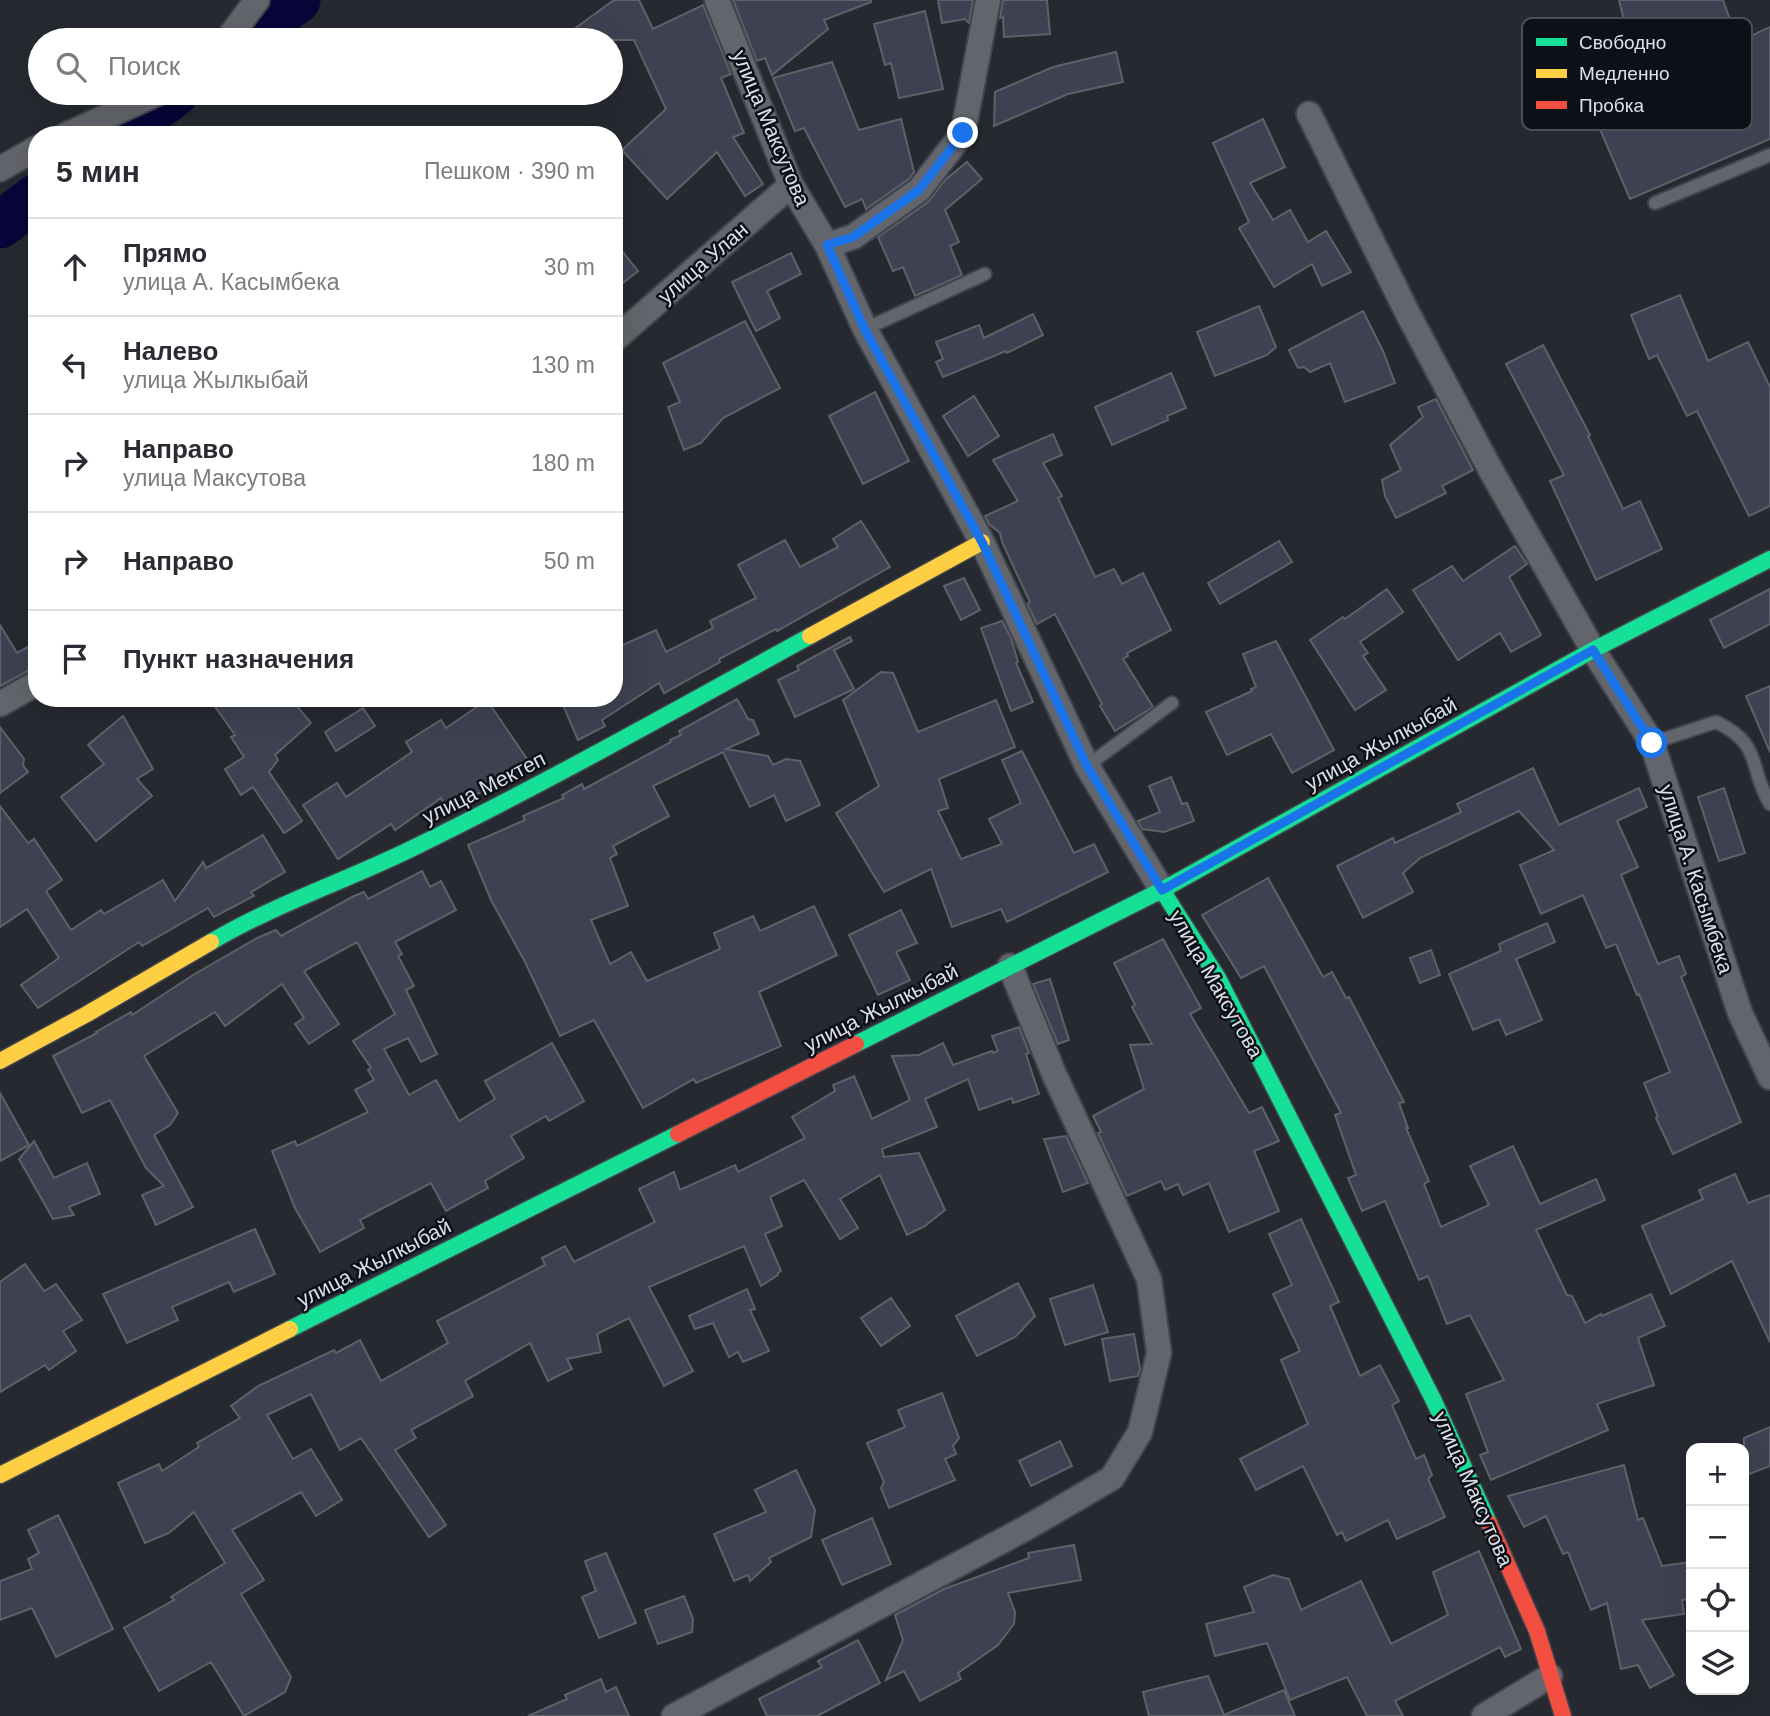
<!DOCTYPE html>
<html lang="ru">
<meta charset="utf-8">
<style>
:root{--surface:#fff;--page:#f7f7f7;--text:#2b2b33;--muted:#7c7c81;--line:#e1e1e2}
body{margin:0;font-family:Arial,sans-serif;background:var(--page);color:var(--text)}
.controls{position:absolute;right:21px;bottom:21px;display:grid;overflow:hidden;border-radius:14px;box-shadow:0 7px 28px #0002}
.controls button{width:63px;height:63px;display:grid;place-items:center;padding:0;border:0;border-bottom:2px solid var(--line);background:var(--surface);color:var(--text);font:35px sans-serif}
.stop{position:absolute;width:21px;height:21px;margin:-16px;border:5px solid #1a73e8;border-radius:50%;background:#fff}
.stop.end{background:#1a73e8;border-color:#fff;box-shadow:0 2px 7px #0008}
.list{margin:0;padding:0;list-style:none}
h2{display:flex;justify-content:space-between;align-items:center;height:91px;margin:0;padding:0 28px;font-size:30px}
h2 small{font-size:23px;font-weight:400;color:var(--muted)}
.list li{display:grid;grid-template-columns:46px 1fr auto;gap:21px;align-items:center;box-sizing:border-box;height:98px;padding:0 28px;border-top:2px solid var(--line)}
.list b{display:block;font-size:26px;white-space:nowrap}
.list p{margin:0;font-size:23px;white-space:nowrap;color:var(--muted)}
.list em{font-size:23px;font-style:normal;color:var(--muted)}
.icon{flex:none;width:38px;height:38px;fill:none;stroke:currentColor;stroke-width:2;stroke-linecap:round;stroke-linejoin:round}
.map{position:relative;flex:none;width:1770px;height:1716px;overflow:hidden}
.search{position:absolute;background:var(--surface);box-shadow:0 7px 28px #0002;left:28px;top:28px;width:595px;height:77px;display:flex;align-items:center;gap:18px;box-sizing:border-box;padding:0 24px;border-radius:38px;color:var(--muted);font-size:26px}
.panel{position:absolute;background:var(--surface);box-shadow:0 7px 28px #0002;left:28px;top:126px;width:595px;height:581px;border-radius:28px}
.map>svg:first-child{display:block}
</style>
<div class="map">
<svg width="1770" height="1716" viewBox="0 0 1770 1716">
<rect width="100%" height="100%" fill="#272931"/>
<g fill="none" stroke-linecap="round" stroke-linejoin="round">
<g stroke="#080539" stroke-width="47">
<polyline points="244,40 297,0"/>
<polyline points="119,135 175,93"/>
<polyline points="0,225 37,197"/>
</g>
</g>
<g fill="#3e4151" stroke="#5e6167" stroke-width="2">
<polygon points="614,0 639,0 653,29 703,5 731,74 721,78 744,133 733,137 763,184 745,196 717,152 667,199 622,150 666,109 634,40 559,40"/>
<polygon points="733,0 871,0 871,2 824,20 828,29 772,75 765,58 757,61"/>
<polygon points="938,0 973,0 969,23 965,19 942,23"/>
<polygon points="1003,0 1047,0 1050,34 1004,37 1003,17 1000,18"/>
<polygon points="1619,0 1723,0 1738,42 1770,27 1770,139 1630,199 1590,106 1651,79 1635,34 1627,33"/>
<polygon points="925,11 943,89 899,98 891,63 885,65 874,24"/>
<polygon points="1116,52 1123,82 1068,94 994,126 995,92 1053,67"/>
<polygon points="832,62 859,130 901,119 914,172 909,179 866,209 862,199 845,207 804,128 795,131 773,78"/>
<polygon points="1263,119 1285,167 1250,183 1273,220 1290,210 1308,242 1326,231 1351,272 1322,286 1312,264 1274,287 1239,228 1249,222 1213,143"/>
<polygon points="967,162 982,179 945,210 959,242 950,246 962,275 915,296 903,267 893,271 878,237 928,202 945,180"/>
<polygon points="614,241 638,271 614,290"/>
<polygon points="791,253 801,274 767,291 780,318 756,331 732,282"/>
<polygon points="1680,295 1708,361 1748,342 1770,387 1770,506 1749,516 1697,411 1687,416 1657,355 1649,359 1631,315"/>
<polygon points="1259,306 1276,347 1267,355 1215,376 1197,332"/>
<polygon points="1363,311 1383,351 1395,383 1345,402 1330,363 1310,372 1304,367 1298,368 1289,350"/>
<polygon points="1033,314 1043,335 1007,353 1006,351 943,377 936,362 943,359 936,342 979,325 984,338"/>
<polygon points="745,321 780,388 723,418 701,443 684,450 668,407 680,402 663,363"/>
<polygon points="1543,345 1590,435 1588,436 1623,509 1640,501 1662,549 1596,580 1550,481 1564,475 1506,364"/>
<polygon points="1171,373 1186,408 1167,416 1168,420 1112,445 1095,407"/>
<polygon points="875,392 909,461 863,484 829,416"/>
<polygon points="974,396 999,436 968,456 943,416"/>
<polygon points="1436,399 1473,470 1442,486 1446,493 1396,518 1385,496 1382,480 1401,470 1390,445 1423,417 1418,407"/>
<polygon points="1053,434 1062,455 1043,463 1062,496 1058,498 1095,577 1114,569 1122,584 1143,573 1171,630 1127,653 1128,656 1123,659 1153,707 1115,731 1100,706 1102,704 1055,614 1037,624 1027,604 1030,602 1002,542 1000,533 989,524 985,516 1018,501 993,460"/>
<polygon points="861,521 890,567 777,631 776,629 719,659 720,662 664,693 659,683 602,720 605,726 578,740 560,698 614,698 614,649 656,630 666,652 713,628 710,621 756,598 738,565 785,540 800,567 838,547 833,539"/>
<polygon points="1279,541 1292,562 1220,604 1208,583"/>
<polygon points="1515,546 1527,564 1509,577 1541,635 1511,652 1500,633 1458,660 1413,590 1452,566 1463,581"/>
<polygon points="964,578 980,610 961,620 944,586"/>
<polygon points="1387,589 1403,612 1360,642 1368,653 1363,656 1386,690 1355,710 1310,640 1343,617 1345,619"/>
<polygon points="1770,589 1770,624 1724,648 1710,620"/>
<polygon points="1002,621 1011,638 1018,662 1016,663 1033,702 1011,711 981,628"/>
<polygon points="0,625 17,653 37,642 37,666 0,686"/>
<polygon points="850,637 852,641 834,650 854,689 795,717 778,680 799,670 797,666"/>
<polygon points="1276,641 1334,750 1292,773 1271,734 1227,755 1206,712 1252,691 1251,689 1256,687 1243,654"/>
<polygon points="881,672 893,673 918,732 996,700 1015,747 939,779 948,808 938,811 961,859 1002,844 989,819 1021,803 1002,760 1022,751 1074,853 1094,844 1108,872 1007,922 1001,909 952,927 931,869 884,892 836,813 879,786 843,700"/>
<polygon points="1770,686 1770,752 1746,696"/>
<polygon points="209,698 290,698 311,723 275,755 278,760 269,772 302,821 284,833 253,787 241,795 225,769 244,757 231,737 235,735"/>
<polygon points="737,699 748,719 753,720 759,734 726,749 768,756 773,765 786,759 800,761 820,805 786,821 774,795 750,807 723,752 653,786 669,816 613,846 617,854 610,858 628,906 591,920 610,964 631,952 647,981 720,949 714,933 753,916 760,931 814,906 837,955 759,992 781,1046 696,1083 694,1079 643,1108 594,1020 560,1036 525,962 491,900 468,845 525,820 523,816 564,798 562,795 582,784 584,789 671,742 670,740 681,735 679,731"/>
<polygon points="487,700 529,762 479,793 447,808 441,798 395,830 391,824 338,859 303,805 337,783 346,797 412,752 406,742 441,720 446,728"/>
<polygon points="363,708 375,726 336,751 325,732"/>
<polygon points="123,716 153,769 137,779 152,796 96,841 61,797 104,764 88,745"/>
<polygon points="0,727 24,759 23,765 28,772 0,793"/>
<polygon points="1533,768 1559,825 1639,788 1647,807 1617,821 1638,867 1621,875 1658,964 1679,956 1686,974 1681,977 1741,1122 1673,1154 1656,1118 1658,1117 1644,1083 1670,1072 1639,994 1637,995 1616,944 1606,948 1583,895 1541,914 1520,865 1554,850 1519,811 1420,858 1403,873 1413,892 1363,918 1337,866 1393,838 1395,843 1461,812 1457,804"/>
<polygon points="1171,777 1182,804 1187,803 1194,821 1164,832 1142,829 1138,821 1160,812 1149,786"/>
<polygon points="1724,788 1745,853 1719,861 1698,797"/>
<polygon points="0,806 28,843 34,839 62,880 46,891 71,930 101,910 104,914 163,880 175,901 203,862 206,868 263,835 285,872 251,892 254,896 214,917 208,908 142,946 139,942 38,1008 21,985 59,958 27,909 0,927"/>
<polygon points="422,871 430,887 441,881 456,910 395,942 402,954 398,956 414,986 406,990 437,1054 421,1062 408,1038 384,1049 409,1095 436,1080 459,1121 495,1099 485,1081 552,1043 584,1101 549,1121 546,1116 511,1136 524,1158 485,1181 488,1188 446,1211 431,1183 360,1220 364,1228 320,1252 295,1208 272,1151 295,1141 297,1146 368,1112 355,1090 374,1080 368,1070 371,1068 353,1041 395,1014 357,942 304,971 339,1024 309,1044 295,1024 304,1018 282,984 225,1026 215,1012 144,1056 178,1113 170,1125 154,1135 193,1207 156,1225 142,1195 164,1186 146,1168 110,1100 82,1113 53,1056 97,1033 96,1032 131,1012 132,1015 193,975 257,938 276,930 281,936 354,896 364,892 368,899"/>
<polygon points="1268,878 1323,977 1332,972 1346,998 1349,997 1404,1102 1399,1103 1408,1128 1406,1128 1429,1181 1424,1184 1441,1227 1489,1205 1470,1166 1513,1146 1540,1204 1596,1179 1605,1200 1536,1230 1567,1295 1572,1296 1585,1323 1601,1314 1602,1316 1651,1294 1665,1326 1638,1338 1654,1385 1597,1404 1608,1430 1491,1480 1480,1455 1488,1452 1466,1394 1504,1380 1470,1315 1447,1324 1428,1276 1419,1280 1385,1201 1362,1211 1348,1178 1356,1175 1335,1115 1341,1113 1264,966 1241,978 1202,915"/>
<polygon points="901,910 917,943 896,952 910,980 878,995 849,935"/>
<polygon points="1547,923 1555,942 1516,959 1542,1020 1506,1035 1499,1019 1473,1030 1449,974 1501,951 1499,944"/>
<polygon points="1163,939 1201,1008 1190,1014 1249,1113 1262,1107 1279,1141 1254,1151 1279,1211 1229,1232 1209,1183 1183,1195 1178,1184 1165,1190 1161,1181 1127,1196 1098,1133 1101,1132 1093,1116 1144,1089 1130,1045 1152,1044 1132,1007 1135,1005 1114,963"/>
<polygon points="1431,950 1440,975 1420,983 1410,958"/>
<polygon points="1050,979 1069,1040 1058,1044 1033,984"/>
<polygon points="1019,1027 1029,1053 1026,1054 1039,1094 1013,1103 1012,1098 979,1110 968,1079 925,1099 937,1127 882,1149 884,1157 919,1153 945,1210 925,1226 907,1235 880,1175 840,1199 858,1228 840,1239 804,1180 770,1197 782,1226 765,1234 781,1271 778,1273 778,1275 761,1286 744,1246 649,1287 693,1371 664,1386 629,1318 597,1334 601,1352 567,1359 572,1369 548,1381 530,1343 465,1381 473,1396 411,1430 416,1438 395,1450 446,1525 429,1537 361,1438 340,1450 311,1394 267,1415 293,1459 311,1449 342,1500 316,1516 301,1492 232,1530 264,1580 241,1594 291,1677 285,1692 244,1716 211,1662 159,1691 124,1628 174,1600 171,1597 225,1563 194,1512 169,1533 145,1543 118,1483 159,1464 162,1471 199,1447 197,1443 240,1418 231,1406 258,1386 334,1350 336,1353 360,1340 381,1381 448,1343 437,1321 545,1265 542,1258 565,1246 574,1262 655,1222 639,1189 674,1172 680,1190 735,1165 738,1172 805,1138 792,1117 835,1091 833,1085 854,1076 872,1119 910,1100 892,1056 919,1055 943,1043 953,1065 992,1051 993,1053 998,1051 992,1036"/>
<polygon points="0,1093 29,1145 0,1161"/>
<polygon points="1066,1136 1088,1183 1063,1192 1044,1139"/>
<polygon points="34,1141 54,1178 87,1163 100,1194 69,1207 74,1215 53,1219 19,1159"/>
<polygon points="1735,1174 1748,1203 1770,1195 1770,1342 1732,1261 1671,1294 1642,1226 1703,1199 1699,1190"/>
<polygon points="1301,1219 1339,1302 1330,1306 1360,1376 1380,1365 1399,1401 1392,1405 1416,1459 1424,1455 1432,1475 1428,1479 1445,1517 1397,1539 1388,1520 1346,1541 1342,1532 1337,1535 1303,1466 1256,1490 1240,1459 1308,1424 1281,1360 1300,1351 1273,1294 1292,1285 1269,1234"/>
<polygon points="255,1229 275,1274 234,1292 229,1282 172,1307 178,1320 127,1343 103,1294"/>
<polygon points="25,1264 44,1291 56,1284 82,1320 63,1331 76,1351 49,1370 45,1365 0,1392 0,1282"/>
<polygon points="1018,1283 1035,1316 1015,1337 977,1356 956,1316"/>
<polygon points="1093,1285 1108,1332 1065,1345 1050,1299"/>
<polygon points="747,1289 755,1309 750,1310 769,1351 743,1362 738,1352 729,1357 713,1323 695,1329 689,1316"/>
<polygon points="891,1298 910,1326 881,1346 861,1318"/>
<polygon points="1134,1334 1140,1369 1138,1376 1110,1381 1102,1339"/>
<polygon points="942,1393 959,1438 953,1446 956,1454 945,1459 955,1480 889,1508 881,1488 884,1482 867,1443 905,1427 898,1410"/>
<polygon points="1770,1427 1770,1466 1744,1476 1744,1438"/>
<polygon points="1060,1441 1072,1466 1031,1486 1019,1461"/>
<polygon points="1624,1465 1638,1520 1643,1518 1662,1566 1691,1562 1691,1599 1682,1600 1684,1614 1642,1620 1674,1675 1650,1688 1638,1665 1621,1669 1607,1603 1591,1610 1568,1552 1563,1554 1546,1516 1524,1527 1508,1496"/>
<polygon points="796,1470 815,1510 811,1537 769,1558 771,1562 750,1581 748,1575 734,1581 714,1534 766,1512 755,1490"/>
<polygon points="58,1515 113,1629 56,1657 32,1608 0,1620 0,1581 32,1569 28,1559 39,1553 28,1530"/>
<polygon points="872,1518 891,1564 842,1585 822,1540"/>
<polygon points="1074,1545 1081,1580 1008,1593 1015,1612 1014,1624 998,1645 958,1673 961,1679 920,1701 904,1671 886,1680 903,1640 895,1615 944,1589 1029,1558 1028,1553"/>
<polygon points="1479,1551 1521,1649 1505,1657 1500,1647 1395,1701 1403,1716 1367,1716 1347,1677 1290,1700 1267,1643 1215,1656 1206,1624 1254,1612 1244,1587 1273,1575 1289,1579 1301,1610 1361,1581 1391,1644 1448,1615 1433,1572"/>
<polygon points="606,1553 636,1623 599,1638 582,1597 596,1591 585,1561"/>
<polygon points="684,1596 693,1619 692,1632 658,1644 645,1610"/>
<polygon points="858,1640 880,1683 817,1716 767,1716 759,1699 822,1667 818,1661"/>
<polygon points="1208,1676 1224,1715 1284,1690 1295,1716 1149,1716 1143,1692"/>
<polygon points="601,1679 606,1692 616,1687 629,1716 528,1716 567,1699 565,1695"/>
</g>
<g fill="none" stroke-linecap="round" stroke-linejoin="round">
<g stroke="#42444b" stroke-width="16">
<g id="lane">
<polyline points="1655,203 1770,155"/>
<polyline points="865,329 985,274"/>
<path d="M1652,743L1716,722C1763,744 1748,767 1770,804"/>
<polyline points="1087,766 1172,703"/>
</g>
</g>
<g stroke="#42444b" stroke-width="28">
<g id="street">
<polyline points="717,0 791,185 827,245 865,329 982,542 1087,766 1162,890"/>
<polyline points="227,40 257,0"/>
<polyline points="1309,114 1408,314 1489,467 1593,650 1652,743 1740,1013 1770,1077"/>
<polyline points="66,135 158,93"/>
<polyline points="0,169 37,148"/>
<polyline points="827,245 853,237 919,190 963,133 988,0"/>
<polyline points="614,340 791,185"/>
<polyline points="0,704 37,683"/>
<polyline points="674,1716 1028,1527 1112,1478 1140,1432 1159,1353 1149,1279 1054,1074 1010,966"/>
<polyline points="1484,1716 1550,1676"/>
</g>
</g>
<g stroke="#42444b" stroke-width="19">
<g id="fast">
<polyline points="1162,890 1218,978 1434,1401 1489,1523"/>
<path d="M211,942C275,904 346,881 413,848C548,782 679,708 810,636"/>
<polyline points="856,1044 1162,890 1593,650 1770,559"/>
<polyline points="290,1329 678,1134"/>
</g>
</g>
<g stroke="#42444b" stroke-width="19">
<g id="slow">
<polyline points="810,636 982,542"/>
<polyline points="0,1061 87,1014 211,942"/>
<polyline points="0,1475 290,1329"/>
</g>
</g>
<g stroke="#42444b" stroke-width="19">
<g id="jam">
<polyline points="678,1134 856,1044"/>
<polyline points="1489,1523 1537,1631 1563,1716"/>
</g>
</g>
<use href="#lane" stroke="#63656c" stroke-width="12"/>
<use href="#street" stroke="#63656c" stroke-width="24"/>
<use href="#fast" stroke="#16e098" stroke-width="16"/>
<use href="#slow" stroke="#ffcf43" stroke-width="16"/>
<use href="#jam" stroke="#f24e42" stroke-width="16"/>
</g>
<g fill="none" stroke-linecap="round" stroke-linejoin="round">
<polyline stroke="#1a73e8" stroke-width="9" points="963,133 919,190 853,237 827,245 865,330 982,542 1087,766 1162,890 1593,650 1652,743"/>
</g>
<g text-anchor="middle" stroke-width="5" stroke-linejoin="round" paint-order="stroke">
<g font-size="21" fill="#dde0ea" stroke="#0e1017">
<text transform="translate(771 128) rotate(67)" y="7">улица Максутова</text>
<text transform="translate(703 263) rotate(-41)" y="7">улица Улан</text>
<text transform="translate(1381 744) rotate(-29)" y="7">улица Жылкыбай</text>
<text transform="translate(484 788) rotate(-27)" y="7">улица Мектеп</text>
<text transform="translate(1696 879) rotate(72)" y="7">улица А. Касымбека</text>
<text transform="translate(1216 984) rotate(60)" y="7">улица Максутова</text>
<text transform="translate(881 1008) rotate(-27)" y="7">улица Жылкыбай</text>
<text transform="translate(374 1263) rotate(-27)" y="7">улица Жылкыбай</text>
<text transform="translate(1473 1489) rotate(66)" y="7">улица Максутова</text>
</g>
</g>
<rect x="1522" y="18" width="230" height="112" rx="10" fill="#0e1017" stroke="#4c4e56" stroke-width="2"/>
<rect x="1536" y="38" width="31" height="8" fill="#16e098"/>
<rect x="1536" y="69" width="31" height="9" fill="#ffcf43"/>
<rect x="1536" y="101" width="31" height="8" fill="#f24e42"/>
<g font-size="19" fill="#dde0ea">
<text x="1579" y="49">Свободно</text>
<text x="1579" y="80">Медленно</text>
<text x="1579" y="112">Пробка</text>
</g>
</svg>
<div class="controls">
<button>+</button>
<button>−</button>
<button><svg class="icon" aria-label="locate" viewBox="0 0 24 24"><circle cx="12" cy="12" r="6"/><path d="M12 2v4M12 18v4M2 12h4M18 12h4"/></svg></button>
<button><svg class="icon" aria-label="layers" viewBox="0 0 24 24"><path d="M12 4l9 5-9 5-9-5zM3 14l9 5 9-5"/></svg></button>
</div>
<div class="stop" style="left:1652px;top:743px"></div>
<div class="stop end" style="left:963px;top:133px"></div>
<div class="search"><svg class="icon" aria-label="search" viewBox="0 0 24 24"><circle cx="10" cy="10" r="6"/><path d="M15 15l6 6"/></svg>Поиск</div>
<section class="panel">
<h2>5 мин<small>Пешком · 390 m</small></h2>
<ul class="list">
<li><svg class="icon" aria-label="ahead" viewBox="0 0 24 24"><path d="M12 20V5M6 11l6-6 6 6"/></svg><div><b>Прямо</b><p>улица А. Касымбека</p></div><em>30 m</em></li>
<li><svg class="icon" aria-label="left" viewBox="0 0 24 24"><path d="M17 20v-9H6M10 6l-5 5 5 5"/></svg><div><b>Налево</b><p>улица Жылкыбай</p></div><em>130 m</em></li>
<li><svg class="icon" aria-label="right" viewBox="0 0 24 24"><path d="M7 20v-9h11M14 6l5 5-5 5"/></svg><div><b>Направо</b><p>улица Максутова</p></div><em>180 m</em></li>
<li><svg class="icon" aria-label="right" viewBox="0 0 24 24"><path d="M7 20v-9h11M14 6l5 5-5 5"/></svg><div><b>Направо</b></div><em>50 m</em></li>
<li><svg class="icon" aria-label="arrive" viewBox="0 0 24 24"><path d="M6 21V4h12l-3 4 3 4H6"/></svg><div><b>Пункт назначения</b></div></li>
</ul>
</section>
</div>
